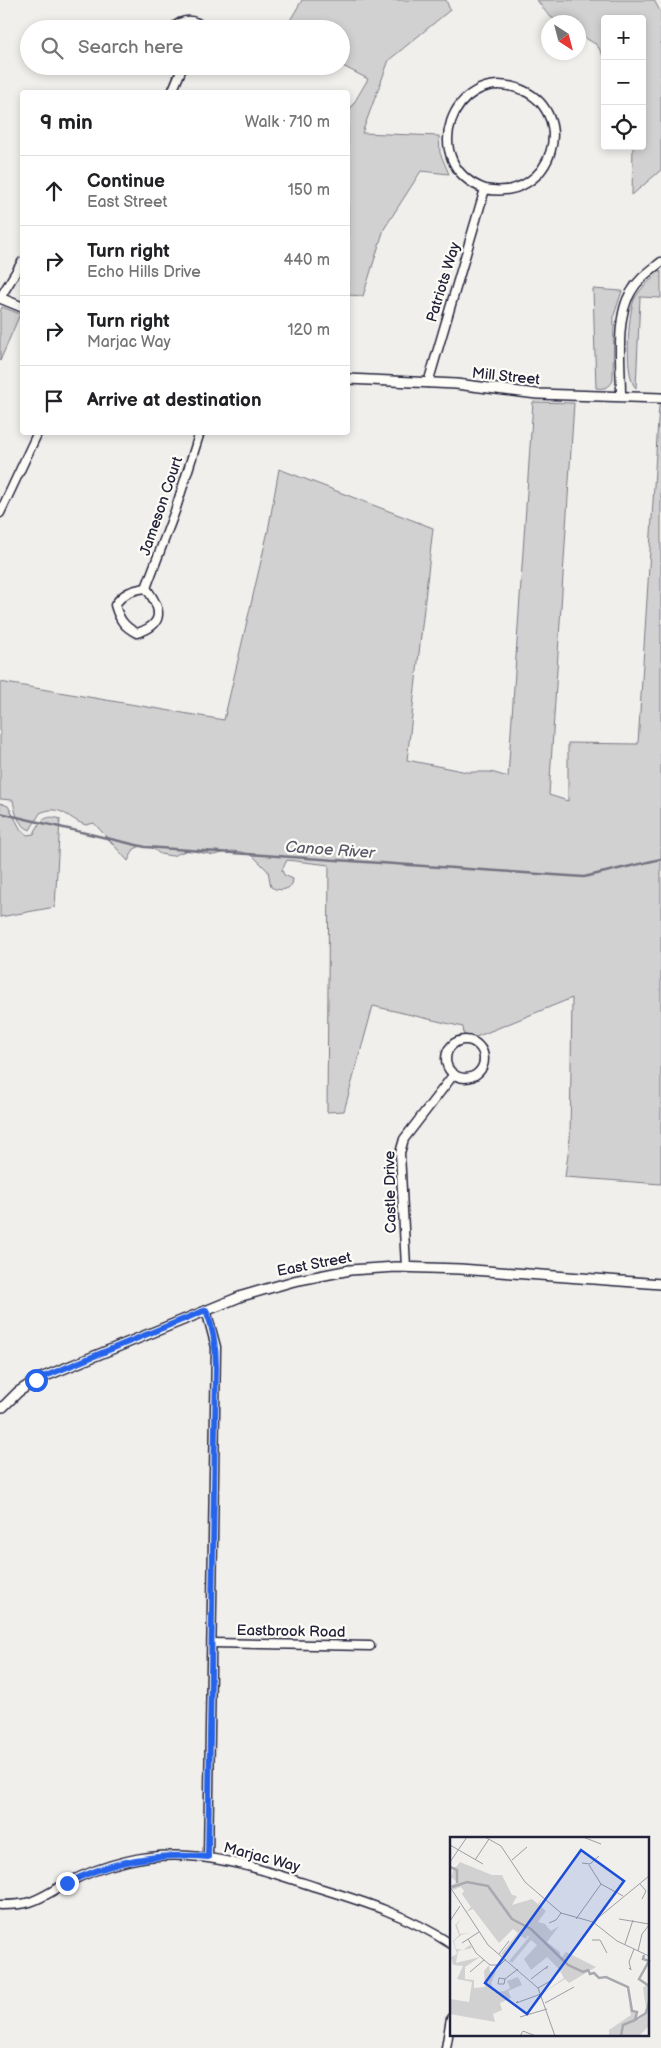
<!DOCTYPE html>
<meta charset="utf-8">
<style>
:root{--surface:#fff;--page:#f6f6f6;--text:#202124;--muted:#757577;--line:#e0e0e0}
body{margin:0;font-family:"Balsamiq Sans",sans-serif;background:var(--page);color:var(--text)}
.controls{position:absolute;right:15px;top:15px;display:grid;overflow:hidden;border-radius:5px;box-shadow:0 2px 8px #0003}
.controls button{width:45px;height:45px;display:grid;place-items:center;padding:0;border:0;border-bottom:1px solid var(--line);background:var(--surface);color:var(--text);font:25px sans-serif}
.compass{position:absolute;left:541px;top:15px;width:45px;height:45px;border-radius:50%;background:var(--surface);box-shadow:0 2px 8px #0003;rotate:144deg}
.stop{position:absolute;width:15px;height:15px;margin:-11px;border:4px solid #2563eb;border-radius:50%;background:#fff}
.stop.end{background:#2563eb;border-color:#fff;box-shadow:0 1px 5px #0008}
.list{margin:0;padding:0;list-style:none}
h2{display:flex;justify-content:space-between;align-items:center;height:65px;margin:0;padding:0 20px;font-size:21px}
h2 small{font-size:16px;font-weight:400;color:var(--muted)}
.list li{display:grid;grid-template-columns:32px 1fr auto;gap:15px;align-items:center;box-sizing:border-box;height:70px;padding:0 20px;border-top:1px solid var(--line)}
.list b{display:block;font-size:19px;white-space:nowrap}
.list p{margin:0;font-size:16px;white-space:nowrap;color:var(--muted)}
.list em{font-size:16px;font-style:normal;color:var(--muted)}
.icon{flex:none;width:28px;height:28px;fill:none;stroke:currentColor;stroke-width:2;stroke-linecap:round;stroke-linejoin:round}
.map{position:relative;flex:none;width:661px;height:2048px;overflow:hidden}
.search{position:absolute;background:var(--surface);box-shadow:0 2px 8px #0003;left:20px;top:20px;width:330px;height:55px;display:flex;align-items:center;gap:12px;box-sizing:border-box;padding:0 18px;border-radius:28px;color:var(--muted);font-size:19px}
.panel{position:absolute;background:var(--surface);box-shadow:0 2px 8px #0003;left:20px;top:90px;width:330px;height:345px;border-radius:5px}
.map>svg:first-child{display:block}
</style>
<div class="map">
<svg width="661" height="2048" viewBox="0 0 661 2048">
<rect width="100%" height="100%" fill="#f0efec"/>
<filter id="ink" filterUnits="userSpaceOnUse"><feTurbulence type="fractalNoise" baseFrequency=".02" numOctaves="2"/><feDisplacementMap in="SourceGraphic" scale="10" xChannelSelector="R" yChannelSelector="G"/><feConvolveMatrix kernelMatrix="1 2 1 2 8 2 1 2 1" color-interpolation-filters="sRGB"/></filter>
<g filter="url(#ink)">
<g fill="#d2d1d1" stroke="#7a7a86">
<polygon points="302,0 446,0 450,10 389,60 362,133 439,136 440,153 449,174 421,171 384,229 363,296 348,295 348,113 368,79 341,65 341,29 285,29"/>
<path d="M537,0H654L661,13V170L632,195L633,146H642V19H605V59L597,45L579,34L578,22C553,22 552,21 537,0Z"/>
<path d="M661,271V298L640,297L636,388C624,378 628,314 634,300C640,288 651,280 661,271Z"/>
<path d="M593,289L622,291L614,315L613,380C610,388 604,389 596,388Z"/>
<polygon points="2,307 20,314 0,361 0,312"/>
<path d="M533,402L574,403L549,795L568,801V743L638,744L659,405H661V1184L565,1177L570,1138L572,998L476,1037L464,1035L463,1027L373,1006L344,1111L327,1112L329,865L287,860L282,870L284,875L293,879L292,884C288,891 277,891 271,887L268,871L253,856L242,852L232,851L214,855L188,850L172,856L160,854L151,847L141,846L134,849L128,861L94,823L86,825C69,820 61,803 40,813L30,830C17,824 15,812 13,800L0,799V682L224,720L268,531L279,469L433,528L407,760L467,772H491L508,777Z"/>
<path d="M0,803L8,806L21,830L27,835L34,834C39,823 45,813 60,819L55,907L0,917Z"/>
</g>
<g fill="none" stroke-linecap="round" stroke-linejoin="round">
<polyline stroke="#737381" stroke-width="2.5" points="0,813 145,847 584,877 661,859"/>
<g stroke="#22223b" stroke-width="11">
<g id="minor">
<path d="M172,29C182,18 195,18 205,29"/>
<polyline points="172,92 183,66"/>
<polyline points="0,298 22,262"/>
<path d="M428,383L485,189C554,203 580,109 517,88C452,67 417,164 485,189"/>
<path d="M621,395C621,366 615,317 631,292C638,279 650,271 661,262"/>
<polyline points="0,513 38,432"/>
<polyline points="146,588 175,511 200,432"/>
<path d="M146,588C161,608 166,624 137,633C124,627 119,619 115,605C123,593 132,590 146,588Z"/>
<circle cx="465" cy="1059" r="19"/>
<polyline points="406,1267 400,1153 404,1139 454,1074"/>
<polyline points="206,1310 216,1347 208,1857"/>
<polyline points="212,1643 370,1646"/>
<path d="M0,1905C10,1905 20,1905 30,1902C43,1898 55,1889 67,1883C86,1873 106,1866 127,1861C193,1845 254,1867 316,1887C365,1902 407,1915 451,1944"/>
<polyline points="446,2048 451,2018"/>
</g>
</g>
<g stroke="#22223b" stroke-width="12">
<g id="tertiary">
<polyline points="0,298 22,307"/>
<polyline points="348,379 456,384 537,394 661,398"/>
<polyline points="0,1407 3,1407 18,1392 36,1380 242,1296 294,1281 350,1270 396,1267 460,1269 661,1284"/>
</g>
</g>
<use href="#minor" stroke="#fdfcf7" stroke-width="8"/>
<use href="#tertiary" stroke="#fdfcf7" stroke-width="9"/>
</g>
</g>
<g fill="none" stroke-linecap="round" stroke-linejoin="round" filter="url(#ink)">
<path stroke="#2563eb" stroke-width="6" d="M36,1380L206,1310C214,1329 216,1347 216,1367L208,1857C158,1852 112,1861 67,1883"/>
</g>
<g text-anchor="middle" stroke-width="4.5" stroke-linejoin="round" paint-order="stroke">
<g font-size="15" fill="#22223b" stroke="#fdfcf7">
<text transform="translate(443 282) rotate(-73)" y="5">Patriots Way</text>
<text transform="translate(506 376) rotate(6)" y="5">Mill Street</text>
<text transform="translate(161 506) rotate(-71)" y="5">Jameson Court</text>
<text transform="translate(390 1192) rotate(-91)" y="5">Castle Drive</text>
<text transform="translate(314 1264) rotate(-11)" y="5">East Street</text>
<text transform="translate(291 1631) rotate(1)" y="5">Eastbrook Road</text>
<text transform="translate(262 1857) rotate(15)" y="5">Marjac Way</text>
</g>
<g font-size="16" font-style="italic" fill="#58586a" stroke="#fdfcf7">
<text transform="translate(330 849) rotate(4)" y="6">Canoe River</text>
</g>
</g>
<g transform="translate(450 1837)">
<rect width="199" height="199" fill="#f0efec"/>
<path d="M10,25L42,38H52L62,58L67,59L62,68L82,62L88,67L92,61L89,68L96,74L88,85L95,87L101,94L109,89L97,105L110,115L111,121L116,115L146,130L119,146L115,142L92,157L114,141L109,132L97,120L81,133L74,122L87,108L81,103L62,126L59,124L79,100L78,98L76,102L71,99L54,119L51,117L68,96L63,92L49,106L23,72L16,75L21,70L12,57L14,54L11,50L3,53L0,49L7,45L1,40L4,31L0,30H6ZM11,82L7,88L10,97L20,96L11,98L4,104L6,112L13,113L20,108L22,111L8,114L6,126L30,120L15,130V142L24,143V151L35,150L34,134L39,128L40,135L46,134L41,146L44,155L55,154L60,151L57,144L68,140L72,148L58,154L61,161L50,166L52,173L43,177L45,185L0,177V162L19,165L22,145L7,142L13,129L3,128L1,120L7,117L3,104L9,98L5,88ZM199,145V189L189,199H159V193L181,178L179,167L189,183L193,179L196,171L193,151Z" fill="#d2d1d1"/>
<path fill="none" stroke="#a9a9b0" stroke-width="2.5" d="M0,30L7,33V46M2,50L17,45L38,49L62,82L81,92L118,128L133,135L138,133L140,137L144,136L149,141L156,140L178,150L182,174L187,175L185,183L196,176L199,165M194,118L193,122L199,124L189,142L199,149M171,199L173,188L185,183"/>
<path fill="none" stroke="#9e9da5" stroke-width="1" d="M35,0L51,9L75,45L111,76L143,85L167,104L199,119M133,0L151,7M0,8L33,27M25,23L39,2M62,23L77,10M0,25L17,0M132,26L140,27L149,19M139,28L151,47L173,59M190,47L196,54L192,62M0,50L38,108L88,151L105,199M126,82L151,47M169,82L199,87M0,84L10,69M143,85L199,39M99,86L106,83L111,76M18,102L26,116L40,128H50L56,122M142,103H150L157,116M12,106L29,95M175,107L183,83M188,114L192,97L199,88M49,117L59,104M179,131L181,133L179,125L184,112M20,135L34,123M55,142L54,147H48L49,141L55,142L68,132M81,142L98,129L96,132M88,151L104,142M68,164L66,166L91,157M95,166L124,150M70,180L97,172M70,199L73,194L86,199"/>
<path fill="#1d4ed8" fill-opacity="0.15" stroke="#1d4ed8" stroke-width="2.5" d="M131,13L174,44L77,177L35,146Z"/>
<rect width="199" height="199" fill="none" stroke="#22223b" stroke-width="2.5"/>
</g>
</svg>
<div class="controls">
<button>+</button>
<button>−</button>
<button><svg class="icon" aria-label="locate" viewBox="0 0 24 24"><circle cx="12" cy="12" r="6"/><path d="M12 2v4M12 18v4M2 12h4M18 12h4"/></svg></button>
</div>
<svg class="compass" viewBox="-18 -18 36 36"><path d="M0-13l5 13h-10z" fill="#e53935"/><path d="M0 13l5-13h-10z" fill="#757577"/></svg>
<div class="stop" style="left:36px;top:1380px"></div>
<div class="stop end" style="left:67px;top:1883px"></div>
<div class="search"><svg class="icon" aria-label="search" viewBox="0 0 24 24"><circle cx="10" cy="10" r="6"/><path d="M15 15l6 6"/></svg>Search here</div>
<section class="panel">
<h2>9 min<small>Walk · 710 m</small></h2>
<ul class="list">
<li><svg class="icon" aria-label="ahead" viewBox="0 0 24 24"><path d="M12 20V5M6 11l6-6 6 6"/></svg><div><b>Continue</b><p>East Street</p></div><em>150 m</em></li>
<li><svg class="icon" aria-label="right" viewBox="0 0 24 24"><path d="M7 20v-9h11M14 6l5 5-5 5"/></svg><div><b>Turn right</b><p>Echo Hills Drive</p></div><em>440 m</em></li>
<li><svg class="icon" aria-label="right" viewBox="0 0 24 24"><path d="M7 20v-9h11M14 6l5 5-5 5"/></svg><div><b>Turn right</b><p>Marjac Way</p></div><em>120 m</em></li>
<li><svg class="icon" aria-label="arrive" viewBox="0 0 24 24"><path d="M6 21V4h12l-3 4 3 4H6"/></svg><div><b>Arrive at destination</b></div></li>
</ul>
</section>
</div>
